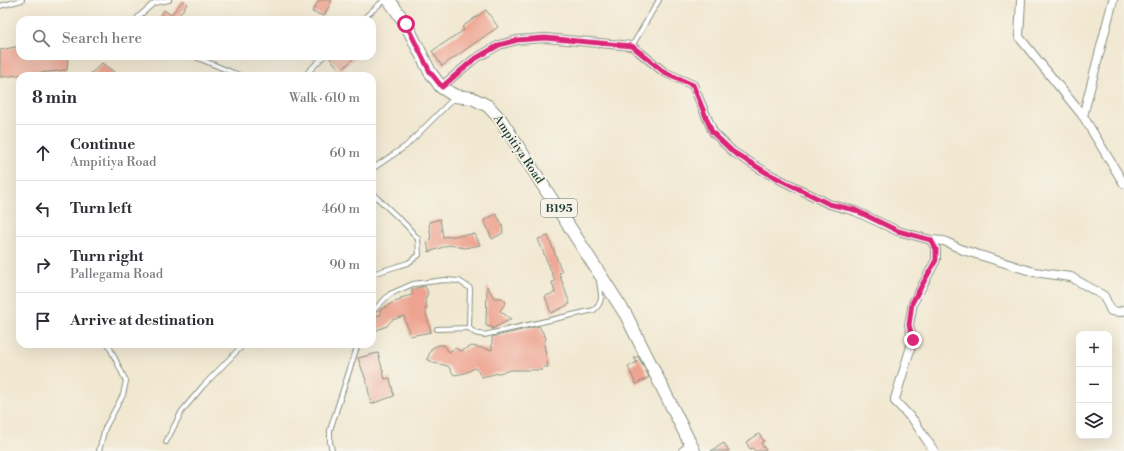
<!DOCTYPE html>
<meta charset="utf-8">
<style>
:root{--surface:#fff;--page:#f2f2f3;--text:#2b2b33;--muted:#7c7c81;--line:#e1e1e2}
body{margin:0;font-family:"Libre Bodoni",serif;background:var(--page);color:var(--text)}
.controls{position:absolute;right:12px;bottom:12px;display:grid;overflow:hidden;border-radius:8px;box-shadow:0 4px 16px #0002}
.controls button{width:36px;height:36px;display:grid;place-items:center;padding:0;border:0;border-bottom:1px solid var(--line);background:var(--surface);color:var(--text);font:20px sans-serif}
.stop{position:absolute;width:12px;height:12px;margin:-9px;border:3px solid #db2777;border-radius:50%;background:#fff}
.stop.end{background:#db2777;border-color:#fff;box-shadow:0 1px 4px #0008}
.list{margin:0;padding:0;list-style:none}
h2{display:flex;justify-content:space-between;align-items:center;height:52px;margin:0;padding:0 16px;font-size:17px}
h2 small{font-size:13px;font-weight:400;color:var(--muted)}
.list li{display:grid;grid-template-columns:26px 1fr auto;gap:12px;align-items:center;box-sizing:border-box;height:56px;padding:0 16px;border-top:1px solid var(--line)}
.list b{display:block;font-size:15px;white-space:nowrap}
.list p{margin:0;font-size:13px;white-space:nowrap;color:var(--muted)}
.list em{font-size:13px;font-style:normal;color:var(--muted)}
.icon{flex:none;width:22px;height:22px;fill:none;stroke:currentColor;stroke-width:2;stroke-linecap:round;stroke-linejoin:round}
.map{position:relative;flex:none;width:1124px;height:451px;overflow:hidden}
.search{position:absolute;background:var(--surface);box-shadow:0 4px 16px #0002;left:16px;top:16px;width:360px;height:44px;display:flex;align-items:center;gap:10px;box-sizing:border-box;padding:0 14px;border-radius:12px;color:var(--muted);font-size:15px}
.panel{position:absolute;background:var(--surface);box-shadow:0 4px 16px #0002;left:16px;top:72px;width:360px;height:276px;border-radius:12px}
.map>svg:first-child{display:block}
</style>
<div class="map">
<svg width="1124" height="451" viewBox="0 0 1124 451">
<rect width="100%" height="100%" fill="#f7f3e8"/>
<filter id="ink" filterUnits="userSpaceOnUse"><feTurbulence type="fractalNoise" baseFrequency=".025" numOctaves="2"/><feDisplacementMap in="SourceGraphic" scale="8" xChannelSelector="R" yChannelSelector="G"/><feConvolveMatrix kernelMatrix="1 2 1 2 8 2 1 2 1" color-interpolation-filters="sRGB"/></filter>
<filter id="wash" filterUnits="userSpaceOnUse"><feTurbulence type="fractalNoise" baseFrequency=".012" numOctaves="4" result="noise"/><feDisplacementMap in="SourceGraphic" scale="16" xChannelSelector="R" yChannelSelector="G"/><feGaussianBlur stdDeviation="0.9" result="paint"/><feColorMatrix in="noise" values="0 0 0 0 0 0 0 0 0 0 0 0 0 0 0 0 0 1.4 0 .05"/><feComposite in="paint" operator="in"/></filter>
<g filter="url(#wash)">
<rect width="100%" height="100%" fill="#f1e8d1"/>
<g id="blocks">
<g fill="#eea390">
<polygon points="183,0 187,4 177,18 179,20 157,20 164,10 171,15"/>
<polygon points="319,0 332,0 324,16 312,12"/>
<polygon points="486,10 498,27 442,66 432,51 464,30 462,27"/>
<polygon points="20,46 20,56 68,56 67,70 0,77 0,50"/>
<polygon points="328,56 356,56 341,71"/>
<polygon points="102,63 114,72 111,76 88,76"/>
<polygon points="496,214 502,224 503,233 492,239 484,220"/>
<polygon points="440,219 443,237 475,234 480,245 465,248 449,245 429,252 427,241 431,240 429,222"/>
<polygon points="548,236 562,272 559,273 570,304 551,313 545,296 555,293 552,282 555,281 538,239"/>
<polygon points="425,286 428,293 425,300 427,308 425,309 431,332 410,336 404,316 392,320 387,326 374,331 372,320 375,316 381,315 380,310 394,302 401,300 400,298 412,295 412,289"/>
<polygon points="487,286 494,298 502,298 506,302 500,311 511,319 492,329 492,327 486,326"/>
<polygon points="539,326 546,338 544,344 548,367 543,367 542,370 511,370 482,377 475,368 465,373 454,375 448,366 434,363 427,359 432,348 438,345 444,345 449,352 455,348 461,351 472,346 492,350 492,337"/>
<polygon points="378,353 385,379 390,378 394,396 371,404 367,383 358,358"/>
<polygon points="638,356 649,377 636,384 628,367 637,362 634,358"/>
<polygon points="759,434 764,441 761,443 766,451 755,451 753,448 750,449 746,442"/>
<polygon points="724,443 729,451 711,451"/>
</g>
</g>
</g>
<g filter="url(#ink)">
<use href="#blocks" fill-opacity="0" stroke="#889282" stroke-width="1"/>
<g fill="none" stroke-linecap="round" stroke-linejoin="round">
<g stroke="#889282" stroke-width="6">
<g id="service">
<polyline points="0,6 22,0"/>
<polyline points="138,20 138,17 154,3 169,0"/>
<polyline points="362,20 384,0"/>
<polyline points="632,46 659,0"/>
<polyline points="193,56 241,76"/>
<polyline points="304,76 324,56"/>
<polyline points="372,169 406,146 454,98"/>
<polyline points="372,193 406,225 418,239 419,255 408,263 372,274"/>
<path d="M372,312L390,294L413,284L444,280L459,281L470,288L469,328L475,333L484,335L594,310C604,302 601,293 599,282"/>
<polyline points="437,329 469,328"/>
<polyline points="166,442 182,411 203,386 244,344"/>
<polyline points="99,451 105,428 123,395 126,381 108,344"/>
<polyline points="332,451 330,442 330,430 358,344"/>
</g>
</g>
<g stroke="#889282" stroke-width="10">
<g id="minor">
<polyline points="1021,0 1019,37 1083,116 1124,184"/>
<polyline points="441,87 473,60 499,45 517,40 545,38 632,46 664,72 693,85 713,132 733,152 767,173 829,204 855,211 898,231 931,240 936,249 936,260 913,303 909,325 913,340 895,399 895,401 914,421 934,451"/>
<polyline points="1083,116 1113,0"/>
<polyline points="931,240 944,241 963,250 1034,272 1071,277 1104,296 1111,311 1121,312 1124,310"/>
<polyline points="683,451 690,446"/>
</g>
</g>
<g stroke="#889282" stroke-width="14">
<polyline id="primary" points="389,0 406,24 430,72 441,87 455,96 472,98 488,106 501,120 626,315 694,451"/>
</g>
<use href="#service" stroke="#fff" stroke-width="4"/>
<use href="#minor" stroke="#fff" stroke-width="8"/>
<use href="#primary" stroke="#fff" stroke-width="12"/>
</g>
</g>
<g fill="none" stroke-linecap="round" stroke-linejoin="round" filter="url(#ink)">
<polyline stroke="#db2777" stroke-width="5" points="406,24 430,72 442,87 473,60 499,45 517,40 545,38 632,46 664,72 693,85 712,132 733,152 767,173 829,204 855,210 898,231 931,240 936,249 936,260 912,303 909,325 913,340"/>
</g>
<g text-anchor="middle" stroke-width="3.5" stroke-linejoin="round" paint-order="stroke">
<rect fill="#f7f3e8" stroke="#60746a" stroke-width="1" x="541" y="199" width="36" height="18" rx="3"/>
<g font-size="11" font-weight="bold" fill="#1f3d34">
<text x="559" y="212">B195</text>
</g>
<g font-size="12" fill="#1f3d34" stroke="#f7f3e8">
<text transform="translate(519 149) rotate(56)" y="4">Ampitiya Road</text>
</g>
</g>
</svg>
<div class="controls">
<button>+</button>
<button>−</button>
<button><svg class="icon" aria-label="layers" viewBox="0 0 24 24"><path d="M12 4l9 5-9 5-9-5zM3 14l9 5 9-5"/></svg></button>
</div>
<div class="stop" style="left:406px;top:24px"></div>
<div class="stop end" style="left:913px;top:340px"></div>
<div class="search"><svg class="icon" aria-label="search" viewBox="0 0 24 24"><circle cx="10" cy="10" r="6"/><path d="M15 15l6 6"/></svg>Search here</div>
<section class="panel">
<h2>8 min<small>Walk · 610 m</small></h2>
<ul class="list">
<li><svg class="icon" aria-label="ahead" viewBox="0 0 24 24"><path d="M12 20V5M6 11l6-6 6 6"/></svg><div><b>Continue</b><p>Ampitiya Road</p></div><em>60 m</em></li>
<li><svg class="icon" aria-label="left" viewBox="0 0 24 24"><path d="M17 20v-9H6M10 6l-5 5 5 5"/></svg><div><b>Turn left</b></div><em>460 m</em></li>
<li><svg class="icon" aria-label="right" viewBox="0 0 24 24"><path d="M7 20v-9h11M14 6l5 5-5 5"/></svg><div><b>Turn right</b><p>Pallegama Road</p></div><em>90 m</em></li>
<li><svg class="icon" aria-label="arrive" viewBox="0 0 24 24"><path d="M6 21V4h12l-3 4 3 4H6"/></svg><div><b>Arrive at destination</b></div></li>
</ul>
</section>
</div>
